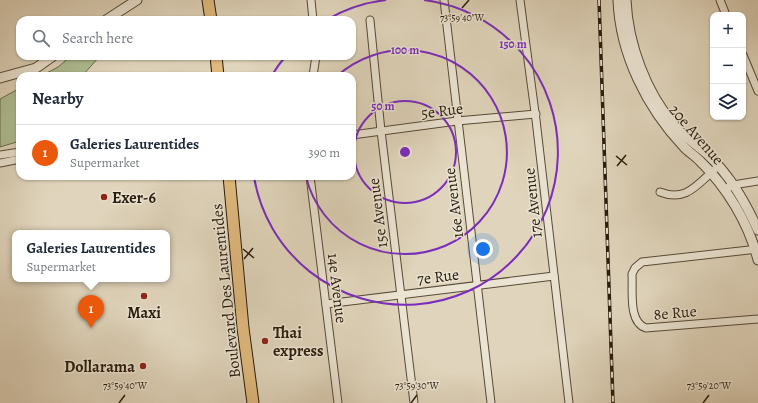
<!DOCTYPE html>
<meta charset="utf-8">
<style>
:root{--surface:#fff;--page:#f2f2f3;--text:#1f2937;--muted:#747a83;--line:#e0e1e3;--accent:#ea580c}
body{margin:0;font-family:Alegreya,serif;background:var(--page);color:var(--text)}
.controls{position:absolute;right:12px;top:12px;display:grid;overflow:hidden;border-radius:8px;box-shadow:0 1px 3px #0004}
.controls button{width:36px;height:36px;display:grid;place-items:center;padding:0;border:0;border-bottom:1px solid var(--line);background:var(--surface);color:var(--text);font:20px sans-serif}
.you{position:absolute;left:483px;top:249px;width:14px;height:14px;margin:-10px;border:3px solid #fff;border-radius:50%;background:#1a73e8;box-shadow:0 0 0 6px #1a73e833}
.badge{display:grid;place-items:center;width:26px;height:26px;border-radius:50%;background:var(--accent);color:#fff;font-size:13px;font-weight:700}
.pin{position:absolute;translate:-50% -33px;filter:drop-shadow(0 1px 2px #0008)}
.pin::after{content:'';position:absolute;top:21px;width:14px;height:12px;background:inherit;clip-path:polygon(0 0,100% 0,50% 100%)}
.popup{position:absolute;left:12px;top:230px;width:158px;height:52px;box-sizing:border-box;display:grid;place-content:center;border-radius:8px;background:var(--surface);filter:drop-shadow(0 1px 3px #0005);font-size:13px;white-space:nowrap;color:var(--muted)}
.popup b{font-size:15px;color:var(--text)}
.popup::after{content:'';position:absolute;left:50%;top:100%;margin-left:-8px;border:8px solid transparent;border-top-color:var(--surface)}
.list{margin:0;padding:0;list-style:none}
h2{display:flex;justify-content:space-between;align-items:center;height:52px;margin:0;padding:0 16px;font-size:17px}
h2 small{font-size:13px;font-weight:400;color:var(--muted)}
.list li{display:grid;grid-template-columns:26px 1fr auto;gap:12px;align-items:center;box-sizing:border-box;height:56px;padding:0 16px;border-top:1px solid var(--line)}
.list b{display:block;font-size:15px;white-space:nowrap}
.list p{margin:0;font-size:13px;white-space:nowrap;color:var(--muted)}
.list em{font-size:13px;font-style:normal;color:var(--muted)}
.icon{flex:none;width:22px;height:22px;fill:none;stroke:currentColor;stroke-width:2;stroke-linecap:round;stroke-linejoin:round}
.map{position:relative;flex:none;width:758px;height:403px;overflow:hidden}
.search{position:absolute;background:var(--surface);box-shadow:0 1px 3px #0004;left:16px;top:16px;width:340px;height:44px;display:flex;align-items:center;gap:10px;box-sizing:border-box;padding:0 14px;border-radius:12px;color:var(--muted);font-size:15px}
.panel{position:absolute;background:var(--surface);box-shadow:0 1px 3px #0004;left:16px;top:72px;width:340px;height:108px;border-radius:12px}
.map>svg:first-child{display:block}
</style>
<div class="map">
<svg width="758" height="403" viewBox="0 0 758 403">
<rect width="100%" height="100%" fill="#e0d5bc"/>
<filter id="stains"><feTurbulence type="fractalNoise" baseFrequency=".005" numOctaves="4"/><feColorMatrix values="0 0 0 0 .2 0 0 0 0 .09 0 0 0 0 .02 0 0 0 .5 -.17"/></filter>
<radialGradient id="worn" r=".72"><stop offset=".6" stop-color="#630" stop-opacity="0"/><stop offset="1" stop-color="#630" stop-opacity=".3"/></radialGradient>
<g fill="#aebe93" stroke="#6b6c4f">
<polygon points="71,56 100,56 82,76 41,76 58,67"/>
<polygon points="20,88 20,110 18,113 20,141 0,147 0,99"/>
</g>
<g fill="none" stroke-linecap="round" stroke-linejoin="round">
<g stroke="#564a37" stroke-width="9">
<g id="minor">
<polyline points="311,0 313,20"/>
<polyline points="444,0 491,403"/>
<polyline points="520,0 536,120 569,403"/>
<polyline points="720,0 726,15"/>
<polyline points="370,20 381,131 414,403"/>
<polyline points="743,55 758,91"/>
<polyline points="313,76 316,56"/>
<polyline points="352,135 457,121 536,114"/>
<polyline points="0,155 20,152"/>
<polyline points="0,163 20,159"/>
<polyline points="310,176 338,403"/>
<polyline points="725,189 733,185 758,181"/>
<path d="M660,192C685,202 696,186 714,170"/>
<path d="M758,249L642,262L635,268L632,274C633,291 628,322 646,328L758,319"/>
<polyline points="326,304 554,276"/>
</g>
</g>
<g stroke="#564a37" stroke-width="11">
<g id="tertiary">
<path d="M618,0C620,54 647,108 684,147C689,152 695,156 700,161C727,187 749,224 758,260"/>
<path d="M626,0C628,44 646,93 675,126C684,137 697,145 707,154C730,175 745,202 758,230"/>
<polyline points="106,20 137,0"/>
<polyline points="0,78 36,68 53,56"/>
</g>
</g>
<g stroke="#281b0b" stroke-width="13">
<g id="primary">
<polyline points="208,0 211,20"/>
<polyline points="216,56 218,76"/>
<polyline points="229,176 243,328 253,403"/>
</g>
</g>
<use href="#minor" stroke="#ebe4d3" stroke-width="7"/>
<use href="#tertiary" stroke="#ebe4d3" stroke-width="9"/>
<use href="#primary" stroke="#e0ba7e" stroke-width="11"/>
<g stroke="#281b0b" stroke-width="3.5">
<polyline id="rail" points="599,0 613,403"/>
</g>
<use href="#rail" stroke="#ebe4d3" stroke-width="2" stroke-dasharray="6" stroke-linecap="butt"/>
</g>
<path fill="none" stroke="#281b0b" stroke-width="1.5" d="M462,8L469,0M616,156L627,165M617,166L626,155M243,249L254,258M244,259L253,248M119,403L125,395M411,403L417,395M703,403L709,395"/>
<g fill="none" stroke="#7b2cbf" stroke-width="2">
<circle cx="405" cy="152" r="51"/>
<path d="M337 76A102 102 0 1 1 306 177"/>
<path d="M272 75A153 153 0 0 1 285 57M328 19A153 153 0 0 1 386 0M424 0A153 153 0 1 1 254 177"/>
</g>
<g fill="#8f2418" stroke="#ebe4d3" stroke-width="1.5">
<circle cx="104" cy="197" r="4"/>
<circle cx="144" cy="296" r="4"/>
<circle cx="265" cy="341" r="4"/>
<circle cx="143" cy="366" r="4"/>
</g>
<g text-anchor="middle" stroke-width="3" stroke-linejoin="round" paint-order="stroke">
<g font-size="16" fill="#281b0b" stroke="#ebe4d3">
<text transform="translate(442 110) rotate(-7)" y="6">5e Rue</text>
<text transform="translate(697 134) rotate(49)" y="6">20e Avenue</text>
<text transform="translate(453 203) rotate(-97)" y="6">16e Avenue</text>
<text transform="translate(532 203) rotate(-96)" y="6">17e Avenue</text>
<text transform="translate(377 213) rotate(-97)" y="6">15e Avenue</text>
<text transform="translate(438 276) rotate(-7)" y="6">7e Rue</text>
<text transform="translate(338 288) rotate(83)" y="6">14e Avenue</text>
<text transform="translate(225 291) rotate(-96)" y="6">Boulevard Des Laurentides</text>
<text transform="translate(675 312) rotate(-5)" y="6">8e Rue</text>
</g>
<g font-size="16" font-weight="bold" fill="#281b0b" stroke="#ebe4d3" text-anchor="start">
<text x="112" y="203">Exer-6</text>
<text x="144" y="318" text-anchor="middle">Maxi</text>
<text x="273" y="338">Thai<tspan x="273" dy="18">express</tspan></text>
<text x="135" y="372" text-anchor="end">Dollarama</text>
</g>
</g>
<g font-size="10" text-anchor="middle" fill="#281b0b" stroke="#ebe4d3" stroke-width="3" stroke-linejoin="round" paint-order="stroke">
<text x="462" y="21">73°59'40"W</text>
<text x="125" y="389">73°59'40"W</text>
<text x="417" y="389">73°59'30"W</text>
<text x="709" y="389">73°59'20"W</text>
</g>
<circle cx="405" cy="152" r="6" fill="#7b2cbf" stroke="#ebe4d3" stroke-width="2"/>
<g font-size="12" text-anchor="middle" font-weight="bold" fill="#7b2cbf" stroke="#ebe4d3" stroke-width="3" stroke-linejoin="round" paint-order="stroke">
<text x="513" y="48">150 m</text>
<text x="405" y="54">100 m</text>
<text x="383" y="110">50 m</text>
</g>
<rect width="100%" height="100%" filter="url(#stains)"/>
<rect width="100%" height="100%" fill="url(#worn)"/>
</svg>
<div class="controls">
<button>+</button>
<button>−</button>
<button><svg class="icon" aria-label="layers" viewBox="0 0 24 24"><path d="M12 4l9 5-9 5-9-5zM3 14l9 5 9-5"/></svg></button>
</div>
<div class="you"></div>
<div class="pin badge" style="left:91px;top:328px">1</div>
<div class="popup"><b>Galeries Laurentides</b>Supermarket</div>
<div class="search"><svg class="icon" aria-label="search" viewBox="0 0 24 24"><circle cx="10" cy="10" r="6"/><path d="M15 15l6 6"/></svg>Search here</div>
<section class="panel">
<h2>Nearby<small></small></h2>
<ul class="list">
<li><span class="badge">1</span><div><b>Galeries Laurentides</b><p>Supermarket</p></div><em>390 m</em></li>
</ul>
</section>
</div>
